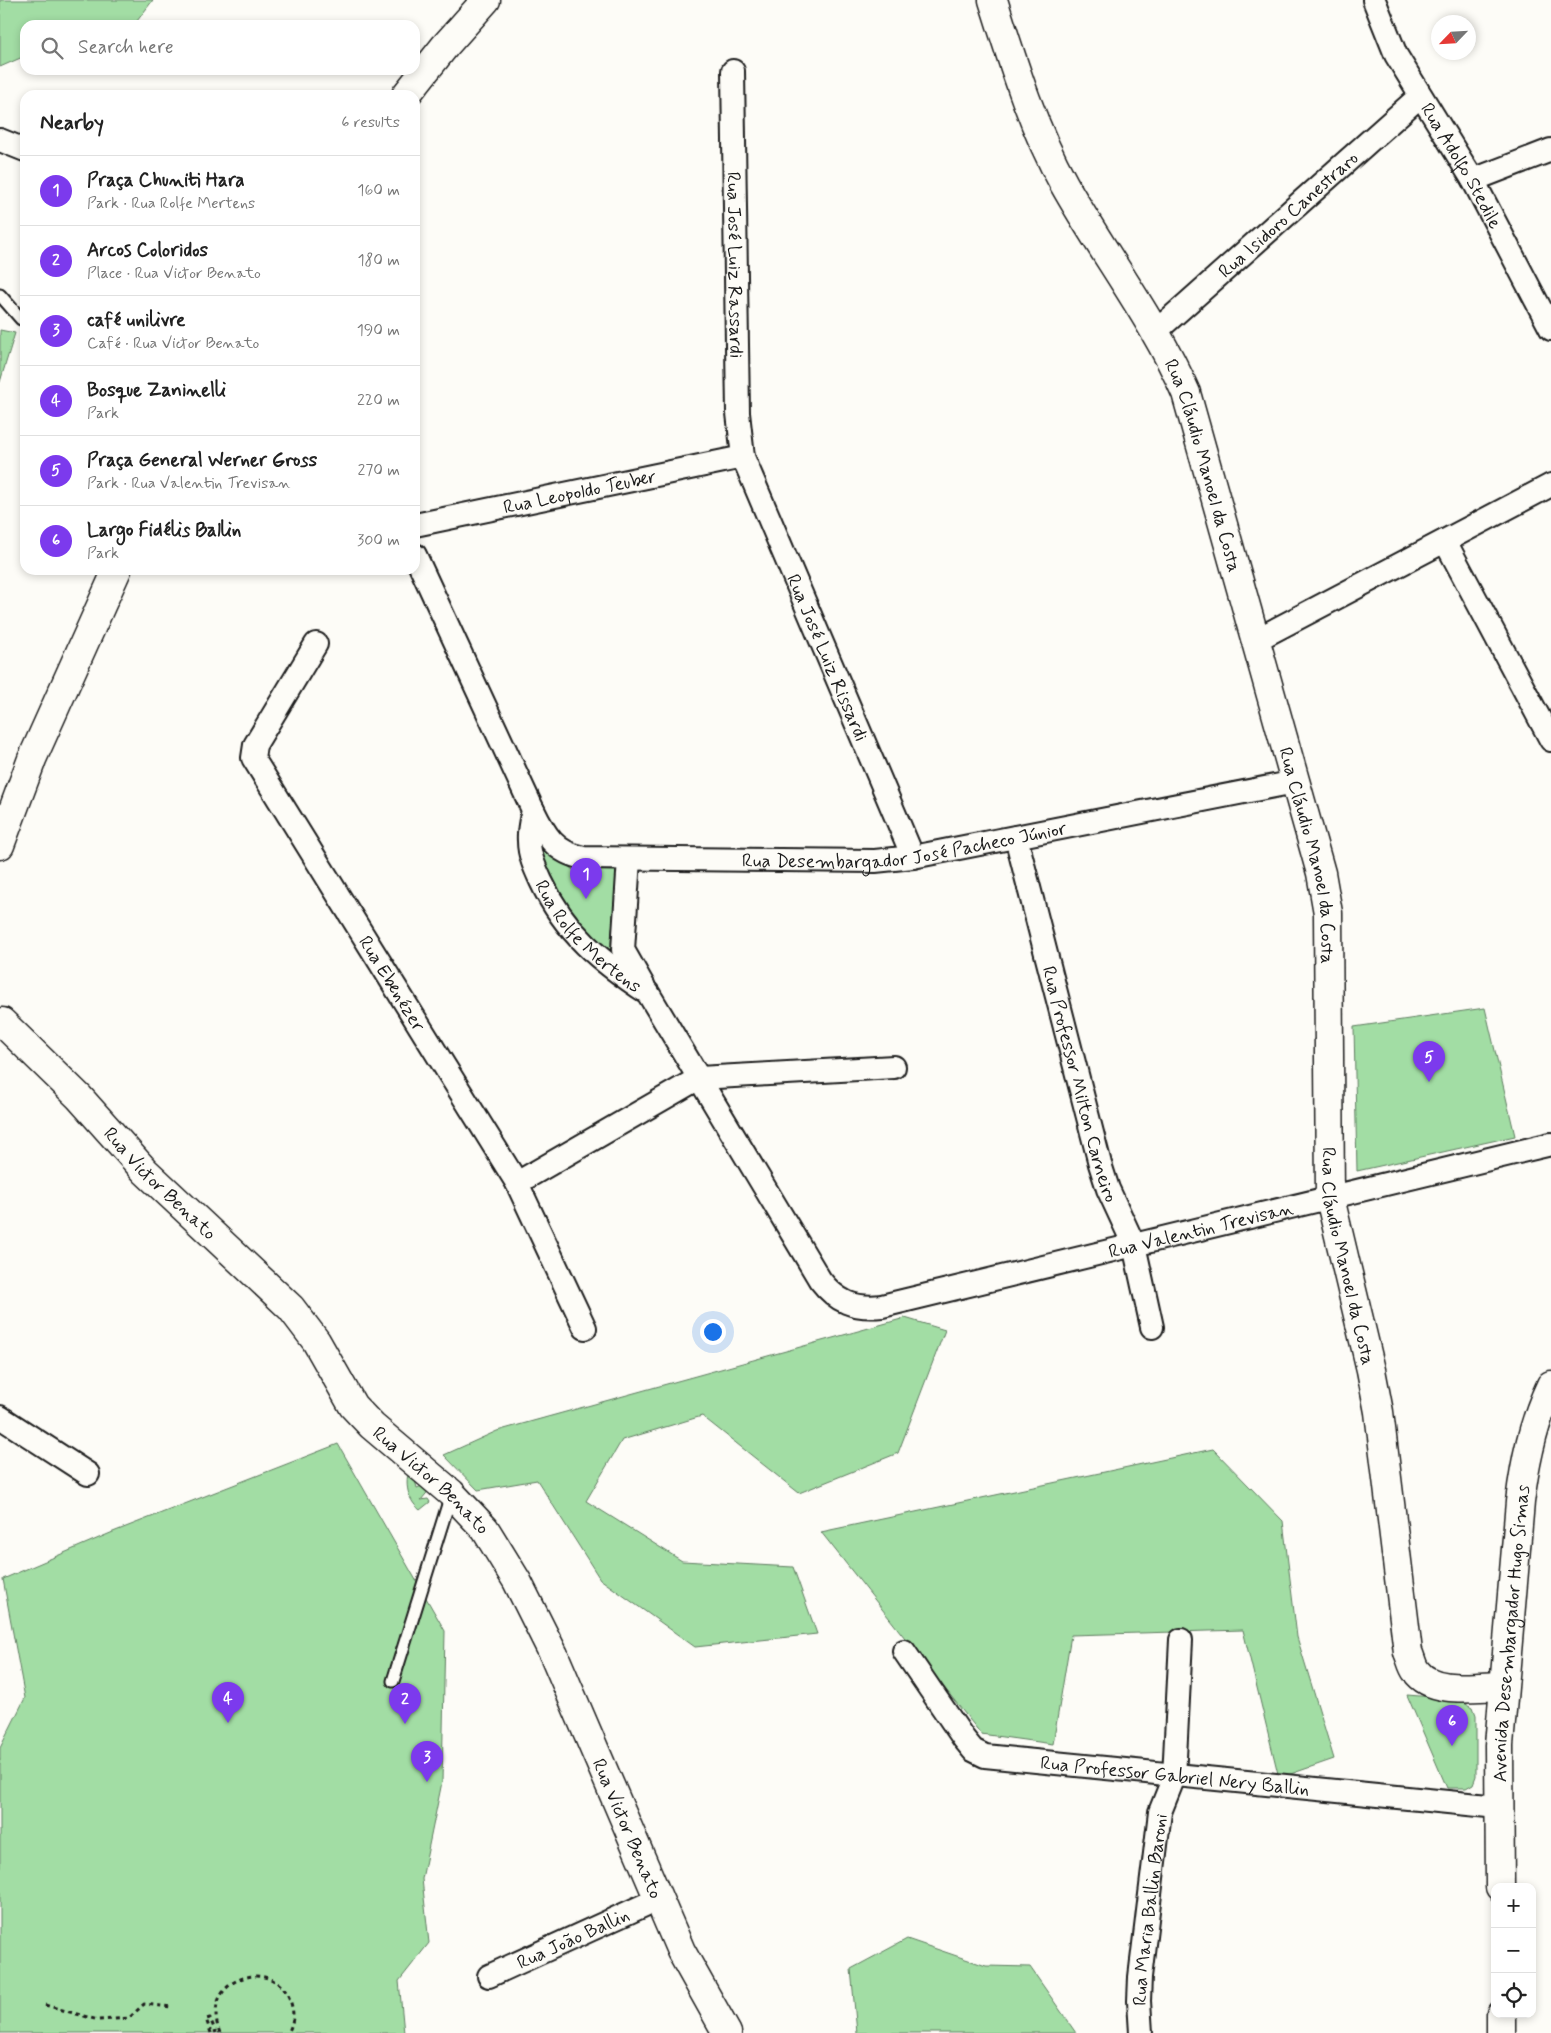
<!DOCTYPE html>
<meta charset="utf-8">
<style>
:root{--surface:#fff;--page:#f2f2f2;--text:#222;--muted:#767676;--line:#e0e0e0;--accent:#7c3aed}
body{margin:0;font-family:Mynerve,sans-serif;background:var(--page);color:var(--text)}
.controls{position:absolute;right:15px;bottom:15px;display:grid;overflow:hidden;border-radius:10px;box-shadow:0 2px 8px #0003}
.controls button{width:45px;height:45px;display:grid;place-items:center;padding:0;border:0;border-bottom:1px solid var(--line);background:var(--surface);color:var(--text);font:25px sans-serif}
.compass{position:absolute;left:1431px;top:15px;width:45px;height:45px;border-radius:50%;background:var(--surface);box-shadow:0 2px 8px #0003;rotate:245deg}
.you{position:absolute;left:712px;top:1331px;width:18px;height:18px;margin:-12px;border:4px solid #fff;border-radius:50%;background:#1a73e8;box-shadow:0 0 0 8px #1a73e833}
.badge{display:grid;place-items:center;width:32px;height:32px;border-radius:50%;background:var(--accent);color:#fff;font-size:16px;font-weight:700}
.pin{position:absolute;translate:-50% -41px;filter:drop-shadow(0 1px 2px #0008)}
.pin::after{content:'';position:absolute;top:26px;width:18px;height:15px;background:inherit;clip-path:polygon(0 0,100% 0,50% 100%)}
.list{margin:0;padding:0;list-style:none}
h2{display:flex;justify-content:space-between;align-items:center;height:65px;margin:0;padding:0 20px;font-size:21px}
h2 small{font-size:16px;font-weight:400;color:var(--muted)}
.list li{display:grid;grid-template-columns:32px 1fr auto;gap:15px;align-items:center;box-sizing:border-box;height:70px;padding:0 20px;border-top:1px solid var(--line)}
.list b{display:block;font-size:19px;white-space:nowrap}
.list p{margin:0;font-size:16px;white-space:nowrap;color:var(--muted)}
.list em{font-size:16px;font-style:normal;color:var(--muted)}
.icon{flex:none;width:28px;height:28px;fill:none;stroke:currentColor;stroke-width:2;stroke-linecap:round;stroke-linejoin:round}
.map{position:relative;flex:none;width:1551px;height:2033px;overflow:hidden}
.search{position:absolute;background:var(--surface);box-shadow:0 2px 8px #0003;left:20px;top:20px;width:400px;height:55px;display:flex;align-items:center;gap:12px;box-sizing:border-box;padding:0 18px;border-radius:15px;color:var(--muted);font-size:19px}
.panel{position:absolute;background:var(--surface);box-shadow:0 2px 8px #0003;left:20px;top:90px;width:400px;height:485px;border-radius:15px}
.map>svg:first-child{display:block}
</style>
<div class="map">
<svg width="1551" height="2033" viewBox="0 0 1551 2033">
<rect width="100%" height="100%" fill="#fdfcf7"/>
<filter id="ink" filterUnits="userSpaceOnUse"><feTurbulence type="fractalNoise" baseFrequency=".02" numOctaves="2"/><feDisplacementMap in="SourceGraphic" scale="10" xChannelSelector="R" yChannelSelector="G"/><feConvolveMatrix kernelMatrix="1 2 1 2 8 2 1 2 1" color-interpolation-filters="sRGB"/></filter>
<g filter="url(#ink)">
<g fill="#a2dda4" stroke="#5f7c60">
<polygon points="0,0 153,0 134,25 25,25 25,56 0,67"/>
<polygon points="0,330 15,333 0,382"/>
<polygon points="541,844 573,870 617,871 611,943 620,968 566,912 538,853"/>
<polygon points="1485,1008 1515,1136 1357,1171 1354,1027"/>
<polygon points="905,1318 945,1330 898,1453 799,1493 702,1416 622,1440 586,1501 682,1561 793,1567 817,1634 695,1647 600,1579 537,1480 478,1490 444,1455 497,1431"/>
<polygon points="338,1444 445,1631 442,1782 422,1879 429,1943 399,1981 404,2033 0,2033 0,1748 25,1698 3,1579 113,1532"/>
<polygon points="1213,1449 1283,1521 1297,1637 1334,1759 1279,1778 1243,1630 1071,1635 1053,1744 981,1734 821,1532"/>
<path d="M411,1464L417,1488L422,1486L430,1489L421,1500L428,1499L430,1502L420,1510C406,1499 404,1480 411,1464Z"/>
<polygon points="1407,1695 1458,1699 1473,1707 1476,1715 1476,1776 1473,1784 1466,1788 1447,1788"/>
<polygon points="907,1939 986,1966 1030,1967 1076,2033 857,2033 851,1969"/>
</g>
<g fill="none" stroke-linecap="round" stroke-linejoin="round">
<g stroke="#1c1c1c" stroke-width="15">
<g id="service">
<polyline points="0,295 21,319 25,320"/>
<polyline points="393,1681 451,1495"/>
</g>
</g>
<g stroke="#1c1c1c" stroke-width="26">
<g id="minor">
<path id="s1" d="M1374,0L1396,55L1473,180L1551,329"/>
<path id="s2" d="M733,71L738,413L743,457L913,857"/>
<polyline points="0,140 25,150"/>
<polyline points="1473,180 1551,150"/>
<path id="s3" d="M1154,333L1420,96"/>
<path id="s4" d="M415,525L743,457"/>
<polyline points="1445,541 1551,740"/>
<path id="s5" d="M415,555L533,810C531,820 528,830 529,841C529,855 535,868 541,881C565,933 601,962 648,993L820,1280C837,1302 854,1309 882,1306L1551,1144"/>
<polyline points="1254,641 1551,485"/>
<path id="s6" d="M316,644L255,745L253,758L517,1183L585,1328"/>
<path id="s7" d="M533,810C545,835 555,853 584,858L875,861L913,857L1295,782"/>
<path id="s8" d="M1016,837L1100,1164L1108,1189L1134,1245L1152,1327"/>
<polyline points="629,859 623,950 644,987"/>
<polyline points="517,1183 699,1078 894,1067"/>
<polyline points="0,1417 88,1474"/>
<path id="s9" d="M904,1651L964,1739L973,1750L985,1756L1498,1807"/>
<path id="s10" d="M489,1976L658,1899"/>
<path id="s11" d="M1141,2033L1139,2001L1140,1977L1160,1812L1174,1777L1181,1640"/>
</g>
</g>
<g stroke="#1c1c1c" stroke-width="31">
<g id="tertiary">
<path id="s12" d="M993,0C1013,63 1032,126 1064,184C1103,254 1154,319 1186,393L1321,873L1328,913L1330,1198L1371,1370L1379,1412L1408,1652C1411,1658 1412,1666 1416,1671C1433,1695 1478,1686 1503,1686"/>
<polyline points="406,95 445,46 486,0"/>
<polyline points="0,845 32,759 117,570"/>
<path id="s13" d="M2,1022L79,1097L145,1171L291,1308L316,1341L353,1406L372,1426L451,1493L485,1529L517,1581L554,1655L681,1951L727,2033"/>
</g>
</g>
<g stroke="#1c1c1c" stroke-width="31">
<g id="secondary">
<path id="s14" d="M1500,1887L1499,1745L1520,1502C1525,1461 1533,1423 1551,1385"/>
<polyline points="1501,2033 1501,2014"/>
</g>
</g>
<g stroke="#1c1c1c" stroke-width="3" stroke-dasharray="4 4" stroke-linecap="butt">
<polyline points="45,2005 98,2020 129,2018 144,2004 171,2007"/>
<polyline points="211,2033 206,2019 210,2018 216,2033"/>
<path d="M220,2033C197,1975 281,1953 292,2007C294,2016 293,2024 288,2033"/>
</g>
<use href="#service" stroke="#fdfcf7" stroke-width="11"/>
<use href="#minor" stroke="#fdfcf7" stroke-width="22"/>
<use href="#tertiary" stroke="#fdfcf7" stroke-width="28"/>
<use href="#secondary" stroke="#fdfcf7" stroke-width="28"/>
</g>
</g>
<g text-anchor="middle" stroke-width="5" stroke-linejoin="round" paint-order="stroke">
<g font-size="19" fill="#1c1c1c" stroke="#fdfcf7">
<text dy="7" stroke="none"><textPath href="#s1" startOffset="188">Rua Adolfo Stedile</textPath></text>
<text dy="7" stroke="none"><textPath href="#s3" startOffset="179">Rua Isidoro Canestraro</textPath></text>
<text dy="7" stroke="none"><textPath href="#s2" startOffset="194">Rua José Luiz Rassardi</textPath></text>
<text dy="7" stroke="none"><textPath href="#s12" startOffset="514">Rua Cláudio Manoel da Costa</textPath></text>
<text dy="7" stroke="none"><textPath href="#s4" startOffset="168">Rua Leopoldo Teuber</textPath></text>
<text dy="7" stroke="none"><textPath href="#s2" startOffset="604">Rua José Luiz Rissardi</textPath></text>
<text dy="7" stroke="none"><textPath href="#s7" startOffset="395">Rua Desembargador José Pacheco Júnior</textPath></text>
<text dy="7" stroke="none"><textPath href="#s12" startOffset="919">Rua Cláudio Manoel da Costa</textPath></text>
<text dy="7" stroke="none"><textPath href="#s5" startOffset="428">Rua Rolfe Mertens</textPath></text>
<text dy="7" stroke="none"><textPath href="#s6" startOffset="396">Rua Ebenézer</textPath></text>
<text dy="7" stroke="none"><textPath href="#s8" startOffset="255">Rua Professor Milton Carneiro</textPath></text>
<text dy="7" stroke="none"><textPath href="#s13" startOffset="226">Rua Victor Benato</textPath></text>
<text dy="7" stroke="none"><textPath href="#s5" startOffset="1245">Rua Valentin Trevisan</textPath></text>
<text dy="7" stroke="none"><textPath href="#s12" startOffset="1324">Rua Cláudio Manoel da Costa</textPath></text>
<text dy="7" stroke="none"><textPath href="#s13" startOffset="631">Rua Victor Benato</textPath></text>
<text dy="7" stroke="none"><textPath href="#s14" startOffset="254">Avenida Desembargador Hugo Simas</textPath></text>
<text dy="7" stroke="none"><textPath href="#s9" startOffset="325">Rua Professor Gabriel Nery Ballin</textPath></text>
<text dy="7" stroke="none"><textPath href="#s13" startOffset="1036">Rua Victor Benato</textPath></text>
<text dy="7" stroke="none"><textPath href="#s11" startOffset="124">Rua Maria Ballin Baroni</textPath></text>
<text dy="7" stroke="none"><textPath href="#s10" startOffset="92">Rua João Ballin</textPath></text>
</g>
</g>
</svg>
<div class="controls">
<button>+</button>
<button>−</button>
<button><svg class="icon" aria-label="locate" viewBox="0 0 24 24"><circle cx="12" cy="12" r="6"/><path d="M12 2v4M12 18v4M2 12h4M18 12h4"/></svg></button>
</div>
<svg class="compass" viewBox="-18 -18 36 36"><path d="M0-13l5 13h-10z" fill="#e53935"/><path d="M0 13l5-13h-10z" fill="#767676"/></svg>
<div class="you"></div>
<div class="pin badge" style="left:586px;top:899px">1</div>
<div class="pin badge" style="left:405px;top:1724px">2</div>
<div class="pin badge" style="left:427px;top:1782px">3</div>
<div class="pin badge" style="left:228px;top:1723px">4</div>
<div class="pin badge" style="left:1429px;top:1082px">5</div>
<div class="pin badge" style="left:1452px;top:1746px">6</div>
<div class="search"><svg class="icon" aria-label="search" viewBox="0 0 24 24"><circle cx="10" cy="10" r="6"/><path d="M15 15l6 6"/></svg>Search here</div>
<section class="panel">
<h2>Nearby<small>6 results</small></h2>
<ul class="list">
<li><span class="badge">1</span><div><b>Praça Chuniti Hara</b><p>Park · Rua Rolfe Mertens</p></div><em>160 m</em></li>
<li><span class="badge">2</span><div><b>Arcos Coloridos</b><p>Place · Rua Victor Benato</p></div><em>180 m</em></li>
<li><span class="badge">3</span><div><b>café unilivre</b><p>Café · Rua Victor Benato</p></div><em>190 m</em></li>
<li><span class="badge">4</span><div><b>Bosque Zaninelli</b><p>Park</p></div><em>220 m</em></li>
<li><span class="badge">5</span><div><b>Praça General Werner Gross</b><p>Park · Rua Valentin Trevisan</p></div><em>270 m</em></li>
<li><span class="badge">6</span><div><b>Largo Fidélis Ballin</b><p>Park</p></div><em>300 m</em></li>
</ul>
</section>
</div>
